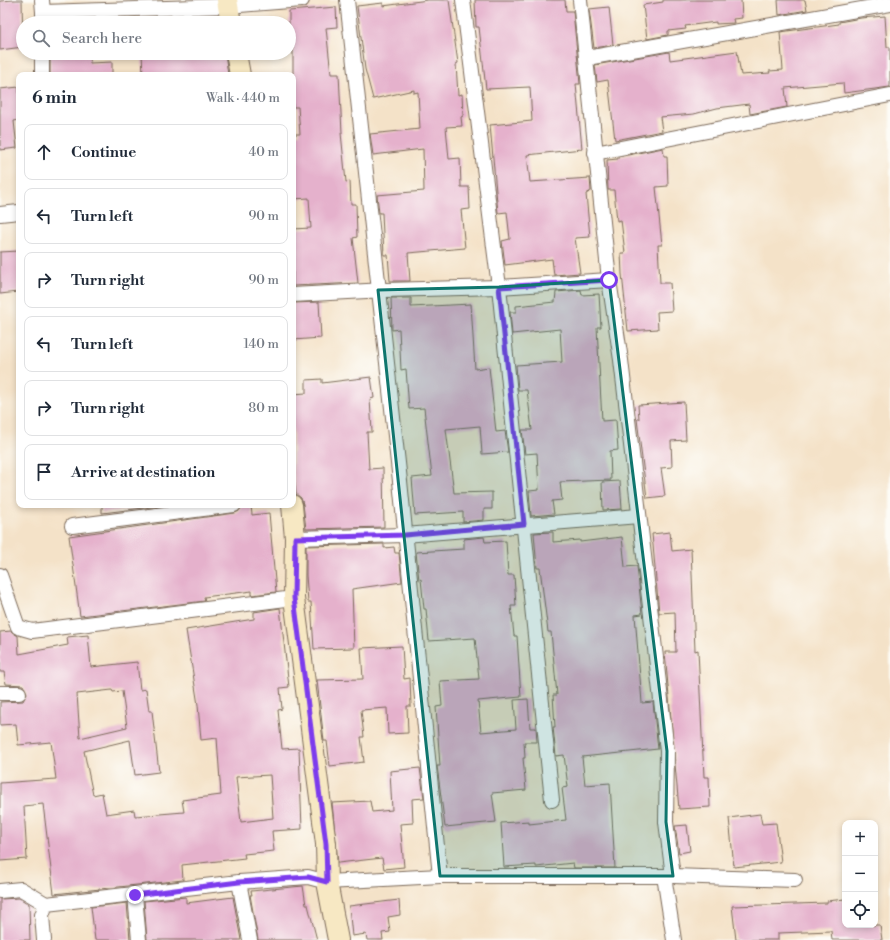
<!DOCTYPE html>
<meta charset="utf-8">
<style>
:root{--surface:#fff;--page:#f6f6f7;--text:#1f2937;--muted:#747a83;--line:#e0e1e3}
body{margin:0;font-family:"Libre Bodoni",serif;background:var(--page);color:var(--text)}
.controls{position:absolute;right:12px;bottom:12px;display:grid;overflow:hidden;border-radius:8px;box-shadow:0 2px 6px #0003}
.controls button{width:36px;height:36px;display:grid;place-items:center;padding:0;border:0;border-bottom:1px solid var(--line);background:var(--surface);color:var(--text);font:20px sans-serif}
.stop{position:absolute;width:12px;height:12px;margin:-9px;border:3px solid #7c3aed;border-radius:50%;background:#fff}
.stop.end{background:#7c3aed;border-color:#fff;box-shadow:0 1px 4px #0008}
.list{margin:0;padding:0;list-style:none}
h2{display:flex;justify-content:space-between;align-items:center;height:52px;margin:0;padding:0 16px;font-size:17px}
h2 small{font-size:13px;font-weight:400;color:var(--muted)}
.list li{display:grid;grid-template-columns:26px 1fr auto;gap:12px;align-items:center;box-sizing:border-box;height:56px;margin:0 8px 8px;padding:0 8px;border:1px solid var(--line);border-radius:8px}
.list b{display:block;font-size:15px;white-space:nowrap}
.list em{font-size:13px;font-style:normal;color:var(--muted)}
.icon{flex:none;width:22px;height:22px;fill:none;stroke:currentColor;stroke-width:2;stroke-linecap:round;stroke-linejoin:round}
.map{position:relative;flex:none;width:890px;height:940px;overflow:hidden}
.search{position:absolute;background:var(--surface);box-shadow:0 2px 6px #0003;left:16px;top:16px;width:280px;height:44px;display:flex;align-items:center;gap:10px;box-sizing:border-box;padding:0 14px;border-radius:22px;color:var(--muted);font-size:15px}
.panel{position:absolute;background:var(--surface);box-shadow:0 2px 6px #0003;left:16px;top:72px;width:280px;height:436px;border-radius:8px}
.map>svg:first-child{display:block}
</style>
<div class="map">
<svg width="890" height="940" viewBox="0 0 890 940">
<rect width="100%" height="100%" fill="#fdfcf7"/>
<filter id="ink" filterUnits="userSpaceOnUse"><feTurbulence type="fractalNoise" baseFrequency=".025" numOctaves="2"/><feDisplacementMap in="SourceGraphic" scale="8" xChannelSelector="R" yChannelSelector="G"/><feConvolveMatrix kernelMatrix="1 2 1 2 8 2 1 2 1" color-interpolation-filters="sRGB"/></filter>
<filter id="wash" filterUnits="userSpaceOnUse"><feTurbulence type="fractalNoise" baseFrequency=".012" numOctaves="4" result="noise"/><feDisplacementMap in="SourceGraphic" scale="16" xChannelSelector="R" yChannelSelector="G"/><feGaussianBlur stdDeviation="0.9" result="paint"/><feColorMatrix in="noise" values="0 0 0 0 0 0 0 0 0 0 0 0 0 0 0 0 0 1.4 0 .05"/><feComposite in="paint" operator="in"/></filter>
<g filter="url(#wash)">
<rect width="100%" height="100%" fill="#f4e2c8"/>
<g id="blocks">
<g fill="#e5b1cc" fill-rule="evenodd">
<polygon points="14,0 22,0 23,47 0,50 0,1"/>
<polygon points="428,0 449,0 458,63 456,64 458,95 462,94 463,116 461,117 462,126 446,127 449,159 460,158 461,187 469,187 470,209 461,210 465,248 408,253 410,281 390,281 388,255 384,255 382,213 379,213 377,195 424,191 423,149 373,155 370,134 420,129 418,92 414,93 414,90 373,99 365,69 357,6 383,3 383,6"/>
<polygon points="475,0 565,0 566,11 573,11 580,84 576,84 582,149 527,155 530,182 590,178 591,191 586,194 590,237 575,238 580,273 554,275 552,259 505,265 502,241 510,239 507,212 498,213 490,125 532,121 530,87 486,89 479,27 476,27"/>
<polygon points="663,0 741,0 742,18 733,19 734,23 716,24 716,22 685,26 686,29 668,31 668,35 647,39 643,5 663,2"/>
<polygon points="778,0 805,0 807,10 779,15"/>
<polygon points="336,7 337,27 326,28 331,74 339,74 342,133 341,133 346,182 350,181 351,204 356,204 357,237 353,238 358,283 293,286 293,229 311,228 309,198 293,199 293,134 300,134 298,107 293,107 293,35 289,36 289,11"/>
<polygon points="609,7 613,45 594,48 589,9"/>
<polygon points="885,16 887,47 890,47 890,87 844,93 843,83 785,88 787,107 750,114 749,104 717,108 694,114 660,117 662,131 615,140 608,80 597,82 595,65 669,52 670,60 737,51 741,75 770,73 769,71 783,70 780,32 839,24 839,22 861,18"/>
<polygon points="50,53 89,53 90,63 112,62 112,75 50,75"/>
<polygon points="142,53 225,53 228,75 143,75"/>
<polygon points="19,87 19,120 14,121 17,148 0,150 0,89"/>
<polygon points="663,148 664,156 667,156 668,186 656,187 662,245 658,245 660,283 670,283 672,311 657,312 658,329 628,331 622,274 621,253 625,253 621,220 617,221 614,190 608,190 607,160 618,159 618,157"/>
<polygon points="19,251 18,292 0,294 0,252"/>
<polygon points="581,290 582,295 599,294 601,327 597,327 602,421 616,420 618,450 610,451 611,480 560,482 562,500 552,501 554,514 531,516 529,491 539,490 537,453 525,454 522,430 532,430 527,390 518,390 516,365 562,362 560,329 512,334 510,312 516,312 516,306 555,302 556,292"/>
<polygon points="391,298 411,298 411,307 471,304 475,369 489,367 496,432 505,431 508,452 482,454 480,426 446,429 454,493 492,492 492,509 484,509 484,520 463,522 463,512 415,515 412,478 432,476 424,408 409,409 406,369 401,370 399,329 392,330"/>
<polygon points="319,302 321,338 293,340 293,303"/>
<polygon points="371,377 374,398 370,399 372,432 367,432 369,469 383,468 384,527 306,529 303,504 301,498 296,494 293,469 293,394 306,393 306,380 322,379 322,383"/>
<polygon points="684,402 686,440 671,441 672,467 661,468 665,496 647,498 637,419 639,419 638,405"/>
<polygon points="620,481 622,509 603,510 602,482"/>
<polygon points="102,505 168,505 102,513"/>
<polygon points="242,505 251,505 252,515 269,513 276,592 252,595 252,591 204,597 205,601 80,616 69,536 235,513 239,511"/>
<polygon points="553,532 553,542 580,540 580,542 622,537 625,567 637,566 642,614 635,615 642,703 653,702 658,749 582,757 585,785 610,783 615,868 574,868 573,863 536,867 536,865 504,867 501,823 529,821 529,824 566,820 562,788 568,787 564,755 556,756 553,727 555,727 553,695 557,695 551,632 548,632 540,568 537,568 534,533"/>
<polygon points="670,532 672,551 691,549 695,651 698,650 704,777 709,777 710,807 679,809 665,652 676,652 675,612 659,613 652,534"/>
<polygon points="484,537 485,542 506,541 508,575 514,575 516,606 511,606 514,636 517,636 521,697 478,701 481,732 516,729 514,700 528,699 530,728 536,728 537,742 524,742 525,758 523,758 526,790 492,793 496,822 445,827 437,766 440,766 436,707 442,706 440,681 479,679 475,638 429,641 426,609 424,609 421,579 419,580 416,552 464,549 464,539"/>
<polygon points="384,544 384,548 394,547 395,553 399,553 402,582 352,589 354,648 314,649 311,602 308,602 306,575 306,546"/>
<path d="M280,608L289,687L280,688L282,709L278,710L282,749L299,748L302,829L272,831L274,851L244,854L245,858L182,865L183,880L54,894L43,804L24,806L27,859L0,861V783L56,779L51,742L18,745L16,724L0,725V702L23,701L27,693L23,685L6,684L4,672H0V632L11,631L18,636L19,654L68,645L67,637L88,635L91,667L137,662L140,690L146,689L149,711H152L159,772L135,775L130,740L84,751L93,795L102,793L106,814L134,810L135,816L184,812L182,800L221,795L217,738L201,740L198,705L186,630L254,619V612ZM112,690L113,692L122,691L127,727L80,738L77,694ZM270,775L273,818L241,822L236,777Z"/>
<polygon points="402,646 404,679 410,678 411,706 407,706 408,733 388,734 387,708 361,710 364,737 361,737 364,762 330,766 327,741 324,741 317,680 363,679 361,648"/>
<polygon points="420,768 424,798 412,799 413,823 400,824 404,867 384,869 382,858 338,863 332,803 370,801 372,812 392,810 390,771"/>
<polygon points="760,814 762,824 776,823 781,862 734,867 729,818"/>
<polygon points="687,825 690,851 679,853 675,826"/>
<polygon points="303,886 306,905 308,905 317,940 258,940 250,895 252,895 251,891"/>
<polygon points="186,897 186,903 233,897 241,940 147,940 144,901"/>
<polygon points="19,898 29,904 30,940 0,940 0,899"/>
<polygon points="845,899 845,925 880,925 882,940 832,940 831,931 778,933 778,940 736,940 732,906 827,903 827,901"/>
<polygon points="399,900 400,915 388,917 390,932 382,933 383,940 367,940 366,934 352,936 349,906"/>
<polygon points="127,903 130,940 95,940 91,907"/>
</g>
</g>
</g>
<g filter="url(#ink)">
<use href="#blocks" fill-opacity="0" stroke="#7c6a5a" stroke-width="1"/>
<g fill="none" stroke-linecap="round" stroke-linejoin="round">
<g stroke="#7c6a5a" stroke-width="16">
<g id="street">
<polyline points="42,0 43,12"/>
<polyline points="347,0 400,481 440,876"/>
<polyline points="463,0 499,287 552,800"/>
<polyline points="580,0 609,280 621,360 667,751 666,822 673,876"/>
<polyline points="43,23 43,12 228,6 302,0"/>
<polyline points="587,58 890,4"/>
<polyline points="42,75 42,53"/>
<polyline points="595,153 890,95"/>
<polyline points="0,214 19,212"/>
<polyline points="293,295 385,290 499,287 609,280"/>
<polyline points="72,526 234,505"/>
<polyline points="295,538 405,535 639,516"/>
<polyline points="0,575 18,627 32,631 294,598"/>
<polyline points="0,693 19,693"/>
<polyline points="664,876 674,940"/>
<polyline points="239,882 250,940"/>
<polyline points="0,891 21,889 46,904"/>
<polyline points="135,895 139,940"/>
<polyline points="44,940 42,915 46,904 239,882 308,877 327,882 440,876 673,876 795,880"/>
</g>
</g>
<g stroke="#7c6a5a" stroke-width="22">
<g id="secondary">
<polyline points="227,0 231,23"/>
<polyline points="236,53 240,75"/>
<polyline points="292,505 295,538 294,598 326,844 327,882 338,940"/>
</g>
</g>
<use href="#street" stroke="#fff" stroke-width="14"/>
<use href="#secondary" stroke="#f7e8c3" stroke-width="20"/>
</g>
</g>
<g fill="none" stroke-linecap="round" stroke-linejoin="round" filter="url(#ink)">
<polyline stroke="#7c3aed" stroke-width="5" points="135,895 239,882 308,877 327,882 326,844 294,598 295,538 405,535 524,524 499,287 609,280"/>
</g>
<path fill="#0f766e" fill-opacity="0.2" stroke="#0f766e" stroke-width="3" stroke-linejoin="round" d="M609,280L667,751L666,822L673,876H440L378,290L499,287Z"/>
</svg>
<div class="controls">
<button>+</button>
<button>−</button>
<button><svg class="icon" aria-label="locate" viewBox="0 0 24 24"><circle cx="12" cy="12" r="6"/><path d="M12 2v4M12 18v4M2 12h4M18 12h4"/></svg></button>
</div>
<div class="stop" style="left:609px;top:280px"></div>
<div class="stop end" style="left:135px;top:895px"></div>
<div class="search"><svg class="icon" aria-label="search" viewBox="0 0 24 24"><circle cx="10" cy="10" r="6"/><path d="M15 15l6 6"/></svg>Search here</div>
<section class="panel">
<h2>6 min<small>Walk · 440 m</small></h2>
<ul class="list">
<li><svg class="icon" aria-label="ahead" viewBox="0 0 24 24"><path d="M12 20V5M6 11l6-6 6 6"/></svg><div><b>Continue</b></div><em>40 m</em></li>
<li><svg class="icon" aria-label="left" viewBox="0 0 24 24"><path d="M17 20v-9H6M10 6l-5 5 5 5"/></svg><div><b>Turn left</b></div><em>90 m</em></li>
<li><svg class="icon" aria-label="right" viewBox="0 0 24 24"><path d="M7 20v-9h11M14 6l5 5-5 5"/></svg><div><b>Turn right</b></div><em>90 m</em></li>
<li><svg class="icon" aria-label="left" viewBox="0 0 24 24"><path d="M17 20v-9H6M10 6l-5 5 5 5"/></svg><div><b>Turn left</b></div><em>140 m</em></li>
<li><svg class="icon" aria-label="right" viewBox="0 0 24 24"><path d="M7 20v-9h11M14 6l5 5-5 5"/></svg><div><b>Turn right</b></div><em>80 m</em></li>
<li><svg class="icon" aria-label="arrive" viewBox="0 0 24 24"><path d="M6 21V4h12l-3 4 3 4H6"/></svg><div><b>Arrive at destination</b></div></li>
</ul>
</section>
</div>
